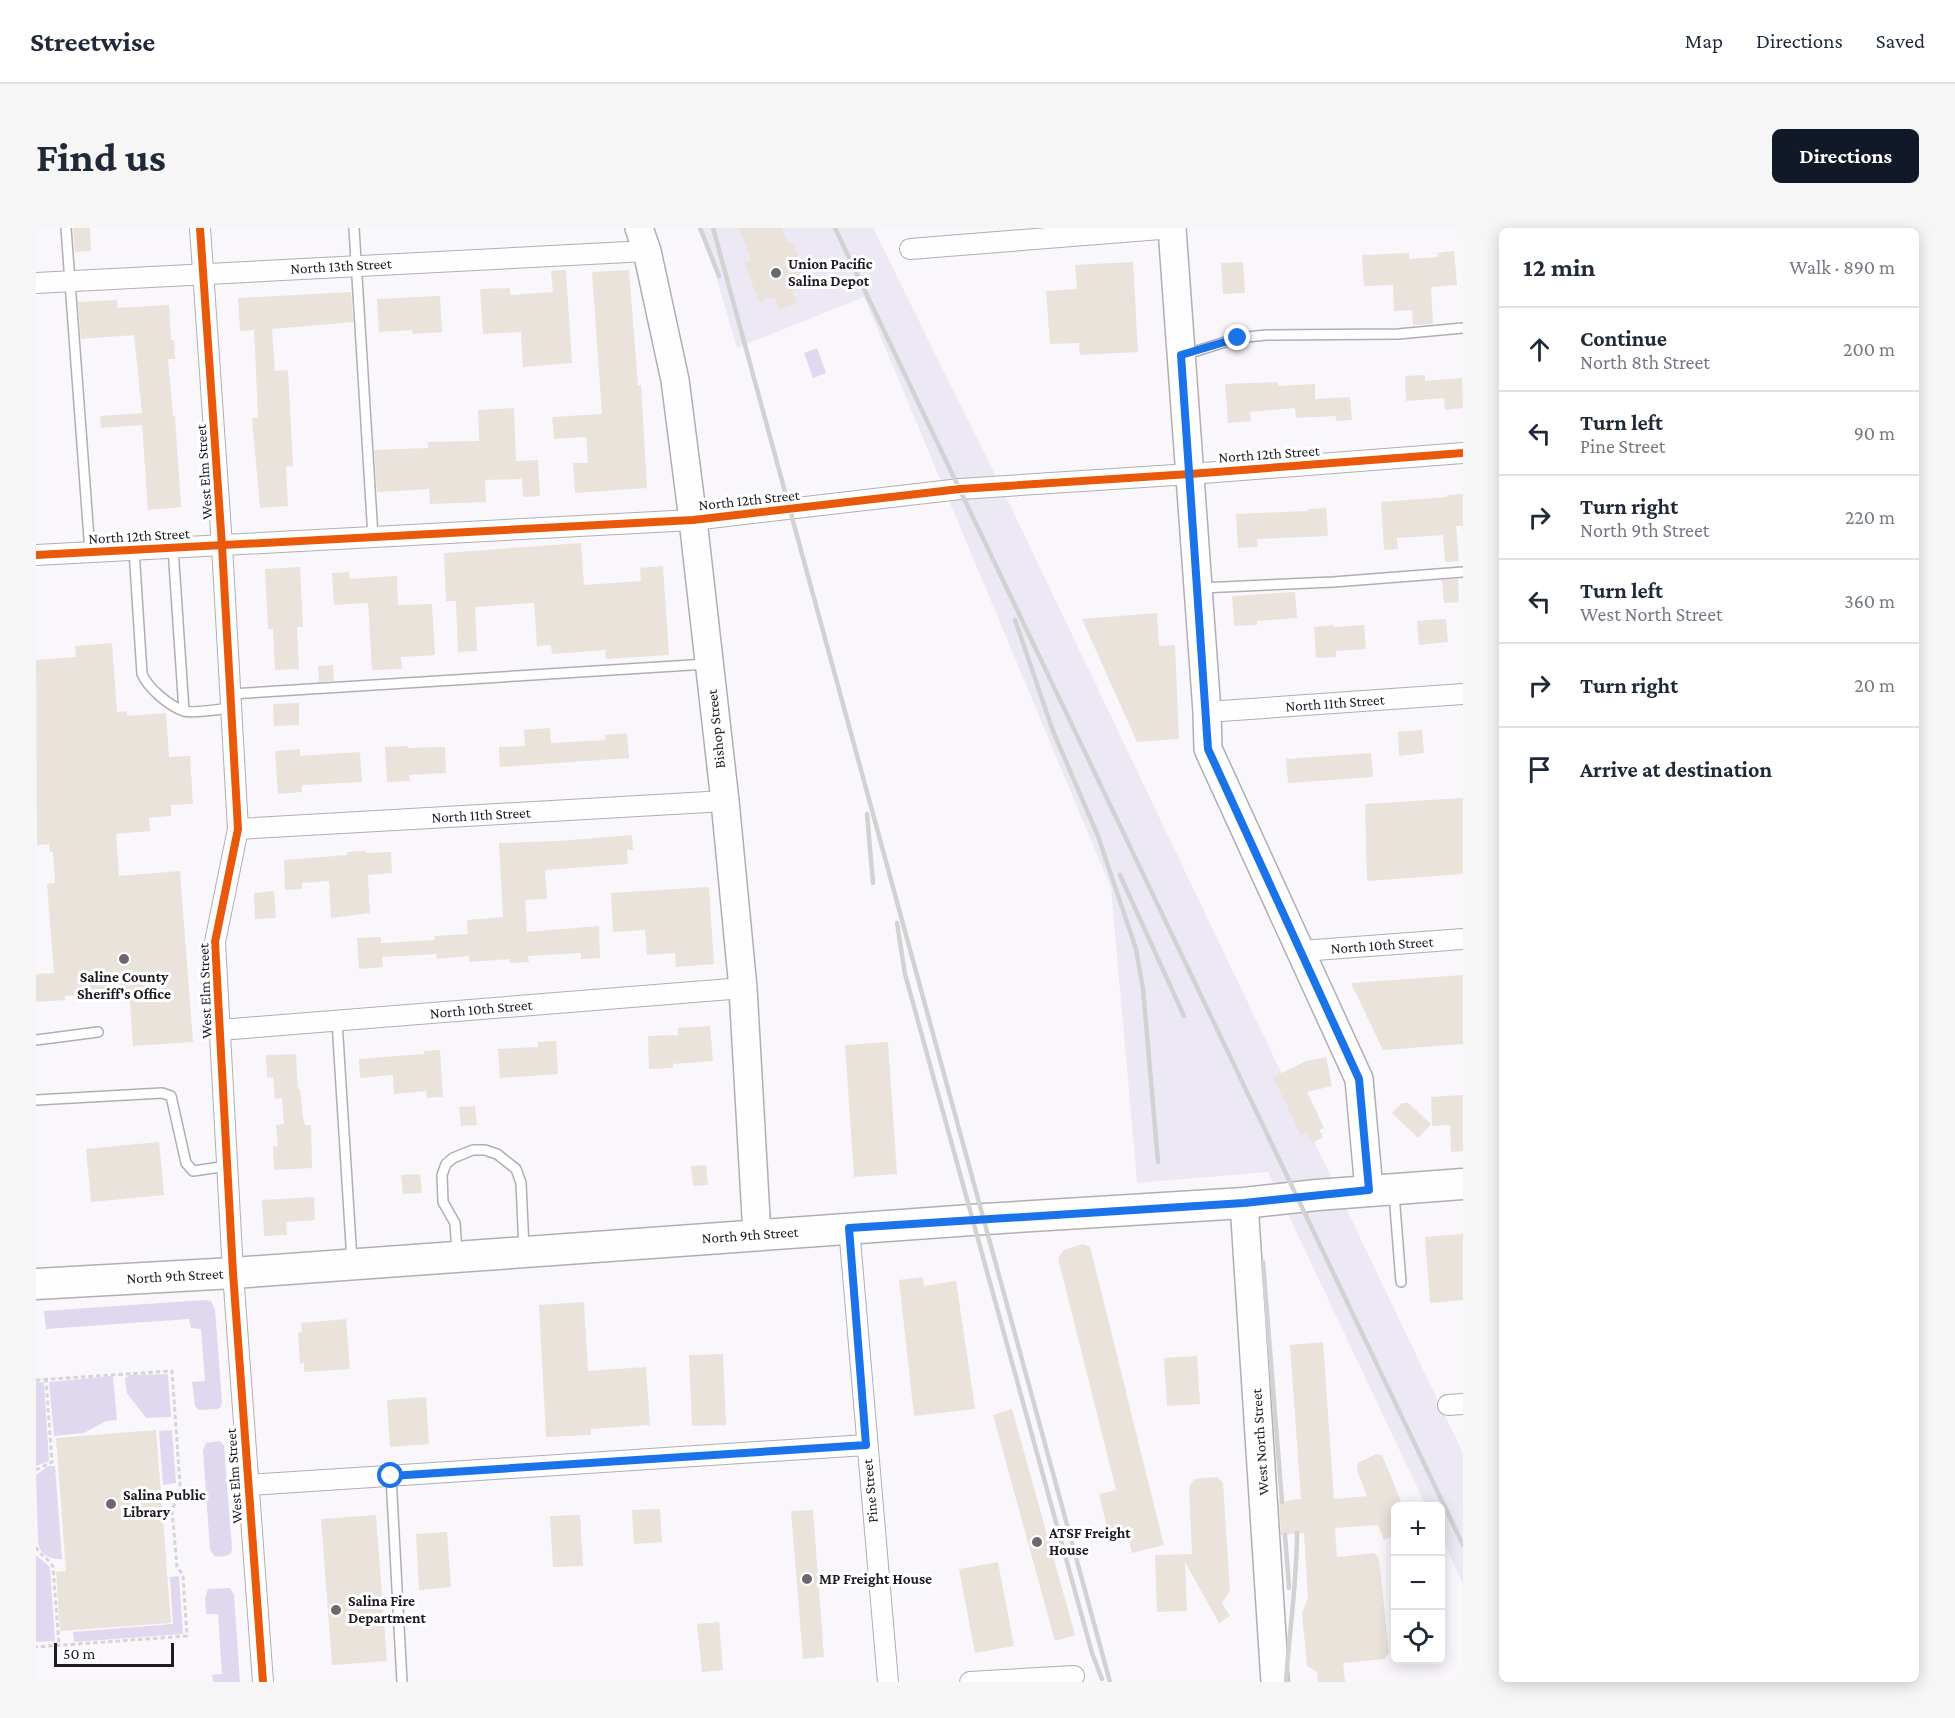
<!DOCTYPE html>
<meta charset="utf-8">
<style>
:root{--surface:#fff;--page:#f6f6f7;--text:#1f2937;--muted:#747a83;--line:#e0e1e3;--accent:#111827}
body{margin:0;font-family:"Crimson Pro",serif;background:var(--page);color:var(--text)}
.controls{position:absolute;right:18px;bottom:18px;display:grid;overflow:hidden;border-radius:9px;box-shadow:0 3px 15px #0003}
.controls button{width:54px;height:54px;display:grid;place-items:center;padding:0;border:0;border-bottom:2px solid var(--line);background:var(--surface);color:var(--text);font:30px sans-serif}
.scale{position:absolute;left:18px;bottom:15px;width:120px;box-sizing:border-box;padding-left:6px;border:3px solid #1e1b23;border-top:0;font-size:16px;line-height:21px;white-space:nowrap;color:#1e1b23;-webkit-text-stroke:4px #fff;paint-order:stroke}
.stop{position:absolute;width:18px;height:18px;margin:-14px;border:4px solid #1a73e8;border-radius:50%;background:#fff}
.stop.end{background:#1a73e8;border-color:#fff;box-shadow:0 2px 6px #0008}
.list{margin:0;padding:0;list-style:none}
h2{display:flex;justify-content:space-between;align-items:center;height:78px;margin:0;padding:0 24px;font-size:26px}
h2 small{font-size:20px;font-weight:400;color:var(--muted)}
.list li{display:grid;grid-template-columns:39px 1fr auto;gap:18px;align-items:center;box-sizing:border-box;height:84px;padding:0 24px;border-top:2px solid var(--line)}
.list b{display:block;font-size:22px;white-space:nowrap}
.list p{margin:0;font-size:20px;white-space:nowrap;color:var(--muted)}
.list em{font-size:20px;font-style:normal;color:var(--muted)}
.icon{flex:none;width:33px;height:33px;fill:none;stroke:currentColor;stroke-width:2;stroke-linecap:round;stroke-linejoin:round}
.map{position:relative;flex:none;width:1427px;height:1454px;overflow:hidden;border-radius:9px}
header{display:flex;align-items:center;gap:36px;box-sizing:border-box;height:84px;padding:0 30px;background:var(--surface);border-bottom:2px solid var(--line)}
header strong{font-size:28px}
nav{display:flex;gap:33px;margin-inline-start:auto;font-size:21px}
.intro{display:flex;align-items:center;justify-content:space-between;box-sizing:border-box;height:144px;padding:0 36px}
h1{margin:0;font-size:42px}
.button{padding:15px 27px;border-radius:9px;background:var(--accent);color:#fff;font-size:21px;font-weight:700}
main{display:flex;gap:36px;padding:0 36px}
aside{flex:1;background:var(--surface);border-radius:9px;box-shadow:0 3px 15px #0003}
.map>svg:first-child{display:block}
</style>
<header>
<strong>Streetwise</strong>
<nav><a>Map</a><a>Directions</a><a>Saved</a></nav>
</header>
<div class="intro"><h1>Find us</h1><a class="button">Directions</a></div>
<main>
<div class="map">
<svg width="1427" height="1454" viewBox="0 0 1427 1454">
<rect width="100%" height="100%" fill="#f9f7fc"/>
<polygon fill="#ede9f4" points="666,0 837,0 975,279 1427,1225 1427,1356 1405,1308 1404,1278 1390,1278 1232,944 1101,955 1075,660 828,69 701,120"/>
<g fill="#e0d8ee">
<polygon points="781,120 790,145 777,150 768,125"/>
<polygon points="168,1072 175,1073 179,1081 186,1174 185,1179 181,1181 163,1182 159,1178 156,1154 169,1153 165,1101 155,1100 153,1091 10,1101 8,1083"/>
<polygon points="132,1146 135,1189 110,1190 91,1165 89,1150 94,1147"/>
<polygon points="77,1148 81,1192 70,1193 48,1205 18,1208 13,1154"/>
<polygon points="0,1154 8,1154 13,1233 0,1238"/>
<polygon points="136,1202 140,1255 127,1257 123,1203"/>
<path d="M184,1213L188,1218L196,1320L195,1325C190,1329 184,1329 178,1328L174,1321L167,1223L170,1215Z"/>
<path d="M12,1238H19L26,1331C14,1331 4,1328 2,1314L0,1247Z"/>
<polygon points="0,1327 14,1339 19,1413 0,1414"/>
<polygon points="143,1348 147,1406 38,1414 37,1404 137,1396 134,1349"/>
<polygon points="194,1360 198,1367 204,1454 177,1454 176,1447 186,1446 182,1386 170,1386 169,1370 172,1361"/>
</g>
<g fill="#e9e3dc">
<polygon points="37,0 54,0 55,23 39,24"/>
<polygon points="703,0 746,0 752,15 757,14 772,55 756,60 761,75 743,82 739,69 723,74 708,34 715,32"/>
<polygon points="1418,23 1421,57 1395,59 1397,96 1377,97 1376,82 1358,83 1357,57 1328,58 1326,27 1373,25 1373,31 1402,29 1401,25"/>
<polygon points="1097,34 1102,124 1044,127 1043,115 1014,116 1010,63 1041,61 1039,37"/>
<polygon points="1207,34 1209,65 1187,66 1185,35"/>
<polygon points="530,42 536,135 487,139 485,104 447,106 444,61 474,60 474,67 517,64 515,43"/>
<polygon points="593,42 602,157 605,157 611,260 539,265 537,235 552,235 550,209 518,211 516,189 566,186 556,44"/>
<polygon points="315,64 317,94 236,101 239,143 252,142 257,238 250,239 252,278 224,280 216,190 222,190 218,102 204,103 202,70"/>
<polygon points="404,68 406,104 377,106 376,102 343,104 341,71"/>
<polygon points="81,72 81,80 133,77 135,112 138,112 139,131 132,131 137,188 139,188 145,279 112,282 106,197 65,200 64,188 106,185 98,107 45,111 42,74"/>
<polygon points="1389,147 1389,153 1426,150 1427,180 1409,182 1408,170 1370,173 1369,148"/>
<polygon points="1242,154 1242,158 1279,156 1279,171 1314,169 1316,192 1300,193 1300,188 1260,190 1259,180 1214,184 1215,193 1192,195 1189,156"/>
<polygon points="478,180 480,233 502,232 504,268 487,269 486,251 449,252 450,274 394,276 393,261 341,264 338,222 392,220 392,214 443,213 442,182"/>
<polygon points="1427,266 1427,298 1420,298 1423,333 1409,334 1407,307 1361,310 1362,321 1348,322 1345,274 1411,269 1411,267"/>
<polygon points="1290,280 1292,308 1221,311 1222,319 1202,320 1200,286 1272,283 1272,281"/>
<polygon points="545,315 548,357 605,353 604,340 627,338 633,427 570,431 569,422 516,426 515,417 501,418 498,375 439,379 441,423 422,424 420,373 410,373 408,325"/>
<polygon points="264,339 267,399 261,399 263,441 239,442 237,401 232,401 229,341"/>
<polygon points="313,344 313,351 361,348 362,377 396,376 399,427 365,429 366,441 336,442 332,375 298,377 296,345"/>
<polygon points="1422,351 1423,374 1408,375 1406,352"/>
<polygon points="1259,364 1261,390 1221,393 1221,397 1198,398 1196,368"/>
<polygon points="1121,385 1123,418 1139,417 1143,511 1101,514 1046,391"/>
<polygon points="1410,391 1412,414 1383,417 1381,393"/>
<polygon points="1298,397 1298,399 1328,397 1330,421 1300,423 1300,429 1280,430 1278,399"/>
<polygon points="76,415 81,484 91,483 91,488 130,485 133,529 154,528 157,576 135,577 135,588 113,590 114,603 80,606 83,648 144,643 157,814 97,818 93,763 29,768 29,772 0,774 0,746 18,745 11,656 19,655 17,624 14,624 13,616 1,617 0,432 40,429 39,418"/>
<polygon points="297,437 298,453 283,454 282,438"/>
<polygon points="263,475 263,497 238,498 237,476"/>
<polygon points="514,500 515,515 570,512 569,507 591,505 593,530 464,539 463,519 489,518 488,502"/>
<polygon points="1386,502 1388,525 1363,528 1362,504"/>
<polygon points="372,518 372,520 409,519 410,545 373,547 374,553 351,554 349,519"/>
<polygon points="264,521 264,528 324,524 326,554 266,557 266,564 242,566 239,523"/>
<polygon points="1335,525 1337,549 1252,555 1250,531"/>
<polygon points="1427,570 1427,646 1331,653 1329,576"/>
<polygon points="596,607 597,622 591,622 592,636 509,642 511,671 489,672 491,704 563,698 564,730 545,731 545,725 492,728 493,734 474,735 474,731 433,734 433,728 401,731 400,726 346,729 347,739 323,741 321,710 345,709 345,715 399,712 399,708 432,706 431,692 467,689 463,615 523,613"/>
<polygon points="330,623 330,625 355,624 356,645 332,647 334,685 295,690 293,653 266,655 266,661 249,662 248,632 311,627 311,624"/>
<polygon points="673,659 678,736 640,739 639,725 611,727 609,702 577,704 575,665"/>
<polygon points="238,663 240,690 219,691 218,665"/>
<polygon points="1427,747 1427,816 1347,822 1315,755"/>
<polygon points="674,798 677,833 637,836 637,840 613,841 612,808 642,807 642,800"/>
<polygon points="520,813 522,846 464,850 462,821 502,819 502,814"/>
<polygon points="852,814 861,946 818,949 809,817"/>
<polygon points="404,822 407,869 391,870 390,863 358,866 357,847 324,850 323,831 388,826 388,823"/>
<polygon points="260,826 262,861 264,861 267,890 269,897 275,897 276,940 238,942 237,918 242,918 240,897 248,896 246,870 239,871 237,849 231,850 230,827"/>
<polygon points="1290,829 1296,858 1271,864 1288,900 1283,902 1287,909 1276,915 1271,905 1265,907 1237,849 1270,833"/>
<polygon points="1427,867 1427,923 1415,924 1414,897 1396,898 1395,869"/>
<polygon points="1366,875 1372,875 1395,896 1382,910 1356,885"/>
<polygon points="439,878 441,897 425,898 423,879"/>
<polygon points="123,914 128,967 55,974 50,921"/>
<polygon points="670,937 672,957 657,958 655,938"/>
<polygon points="384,946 386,965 367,966 365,947"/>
<polygon points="278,969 279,992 250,994 251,1007 228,1008 226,972"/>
<polygon points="1427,1006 1427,1072 1394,1075 1389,1009"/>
<polygon points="1047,1016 1054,1019 1128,1317 1096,1325 1092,1307 1074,1312 1063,1266 1080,1262 1022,1030 1028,1022"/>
<polygon points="887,1049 888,1058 920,1053 939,1181 878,1188 863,1052"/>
<polygon points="548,1074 552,1143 610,1139 614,1197 555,1201 555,1207 510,1209 503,1077"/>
<polygon points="310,1091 314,1141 268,1144 268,1135 264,1136 262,1105 266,1104 265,1095"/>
<polygon points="1287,1114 1298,1271 1331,1268 1321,1242 1322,1235 1340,1226 1346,1227 1367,1278 1359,1278 1359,1307 1348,1312 1342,1297 1299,1300 1301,1329 1338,1325 1343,1330 1353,1425 1349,1431 1307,1435 1309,1454 1282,1454 1281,1444 1271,1438 1266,1385 1272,1370 1268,1305 1245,1307 1243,1274 1265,1271 1254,1117"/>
<polygon points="687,1126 690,1197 656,1198 653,1127"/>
<polygon points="1161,1128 1164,1176 1131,1178 1128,1130"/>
<polygon points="390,1169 393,1216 354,1219 351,1172"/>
<polygon points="976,1181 1039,1407 1019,1413 957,1187"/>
<polygon points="120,1202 135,1395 24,1403 20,1344 30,1343 20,1210"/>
<polygon points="1181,1249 1187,1255 1194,1362 1186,1375 1194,1388 1183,1395 1149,1334 1151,1383 1121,1384 1119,1327 1156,1326 1153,1260 1158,1251"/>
<polygon points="624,1281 626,1314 598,1316 596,1282"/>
<polygon points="777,1282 788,1429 767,1431 755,1283"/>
<polygon points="340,1287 351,1433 296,1437 285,1291"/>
<polygon points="544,1287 547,1338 517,1339 514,1288"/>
<polygon points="411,1304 415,1359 383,1362 380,1306"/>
<polygon points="962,1334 978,1418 939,1425 923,1341"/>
<polygon points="683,1394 687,1442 666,1444 661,1396"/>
</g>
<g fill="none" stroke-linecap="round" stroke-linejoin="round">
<g stroke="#b0aeb3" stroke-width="12">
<g id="lane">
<polyline points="30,0 54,324"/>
<polyline points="318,0 337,309"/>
<polyline points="1148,127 1202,110 1230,107 1362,106 1427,100"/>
<polyline points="137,320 148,483"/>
<path d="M98,322L106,446C112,460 133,478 148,483C158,486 184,481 195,480"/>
<polyline points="1165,360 1297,354 1427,344"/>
<polyline points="195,466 671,436"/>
<polyline points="301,793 316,1033"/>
<polyline points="0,812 62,804"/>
<polyline points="0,872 126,865 135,868 150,935 157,943 192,938"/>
<polyline points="1358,966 1365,1054"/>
<polyline points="421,1024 419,995 407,974 406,947 410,936 417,930 437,922 449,922 461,926 480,941 485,955 488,1021"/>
<polyline points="355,1248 366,1454"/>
</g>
</g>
<g stroke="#b0aeb3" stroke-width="22">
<g id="street">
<polyline points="164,0 186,318 202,601 179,714 197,1045 227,1454"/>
<polyline points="874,21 1137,0"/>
<polyline points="0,55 611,23"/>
<polyline points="0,327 657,292 924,261 1154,246 1427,225"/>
<polyline points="1171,484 1427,466"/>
<polyline points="202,601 689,573"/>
<polyline points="1266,723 1427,711"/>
<polyline points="184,802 707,760"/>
<polyline points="813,1000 852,1454"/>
<polyline points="1412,1177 1427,1176"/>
<polyline points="212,1257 830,1217"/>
<polyline points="934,1454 1038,1448"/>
</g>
</g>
<g stroke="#b0aeb3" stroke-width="30">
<g id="secondary">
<polyline points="603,0 611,23 639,152 657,292 689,573 707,760 721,1007"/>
<polyline points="1136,0 1171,484 1172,521 1323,851 1333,962"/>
<polyline points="1208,975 1239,1454"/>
</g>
</g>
<g stroke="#b0aeb3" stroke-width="33">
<polyline id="primary" points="0,1056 197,1045 949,991 1208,975 1281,967 1427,956"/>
</g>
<g stroke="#d5d5d7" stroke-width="3" stroke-dasharray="4.5 3" stroke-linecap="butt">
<polyline points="0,1152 136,1143 144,1257 143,1265 136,1282 141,1339 147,1347 151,1408 0,1419"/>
<polyline points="0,1242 16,1234 10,1151"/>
<path d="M0,1319C4,1328 14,1331 17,1339L23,1417"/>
</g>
<use href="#lane" stroke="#fefeff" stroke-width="9"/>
<use href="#street" stroke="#fefeff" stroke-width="20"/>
<use href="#secondary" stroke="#fefeff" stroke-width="27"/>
<use href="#primary" stroke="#fefeff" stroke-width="30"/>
<g stroke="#d2d2d3" stroke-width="4.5">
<polyline points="664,0 683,48"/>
<polyline points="677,0 1074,1454"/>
<polyline points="799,0 1427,1317"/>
<polyline points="979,392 1017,503 1062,608 1100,721 1107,761 1122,934"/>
<polyline points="831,586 837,655"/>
<polyline points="1084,647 1148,788"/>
<polyline points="861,695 869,746 1056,1425 1066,1451"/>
<polyline points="1227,1034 1246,1274"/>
<polyline points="1249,1307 1253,1360"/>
<path d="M1250,1454C1253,1404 1261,1356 1261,1305"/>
</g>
<g stroke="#fff" stroke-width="11">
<g id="cycleway">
<polyline points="164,0 186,318 202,601 179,714 197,1045 227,1454"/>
<polyline points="0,327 657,292 924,261 1154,246 1427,225"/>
</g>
</g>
<use href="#cycleway" stroke="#e8590c" stroke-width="8"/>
</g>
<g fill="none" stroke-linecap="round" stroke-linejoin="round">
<polyline stroke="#1a73e8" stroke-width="8" points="355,1248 830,1217 813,1000 1208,975 1333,962 1323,851 1172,521 1145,127 1202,110"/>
</g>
<g fill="#6b686f" stroke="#fff" stroke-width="2">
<circle cx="740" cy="45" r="6"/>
<circle cx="88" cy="731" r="6"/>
<circle cx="75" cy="1276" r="6"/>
<circle cx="1001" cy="1314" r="6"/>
<circle cx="771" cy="1351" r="6"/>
<circle cx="300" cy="1382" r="6"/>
</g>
<g text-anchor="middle" stroke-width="6" stroke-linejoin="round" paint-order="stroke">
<g font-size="15" font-weight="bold" fill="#1e1b23" stroke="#fff" text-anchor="start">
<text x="752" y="41">Union Pacific<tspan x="752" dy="17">Salina Depot</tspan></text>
<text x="88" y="754" text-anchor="middle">Saline County<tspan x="88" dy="17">Sheriff's Office</tspan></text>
<text x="87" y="1272">Salina Public<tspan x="87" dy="17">Library</tspan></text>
<text x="1013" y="1310">ATSF Freight<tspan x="1013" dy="17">House</tspan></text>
<text x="783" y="1356">MP Freight House</text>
<text x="312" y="1378">Salina Fire<tspan x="312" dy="17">Department</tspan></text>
</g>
<g font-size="15" fill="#1e1b23" stroke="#fff">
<text transform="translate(305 38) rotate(-3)" y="5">North 13th Street</text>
<text transform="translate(1233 226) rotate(-4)" y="5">North 12th Street</text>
<text transform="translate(168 244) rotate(-94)" y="5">West Elm Street</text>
<text transform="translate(713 272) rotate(-6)" y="5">North 12th Street</text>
<text transform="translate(103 308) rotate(-3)" y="5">North 12th Street</text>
<text transform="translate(1299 475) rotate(-4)" y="5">North 11th Street</text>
<text transform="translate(680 501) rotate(-96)" y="5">Bishop Street</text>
<text transform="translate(445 587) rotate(-3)" y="5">North 11th Street</text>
<text transform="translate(1346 717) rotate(-4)" y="5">North 10th Street</text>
<text transform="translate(169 763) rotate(-92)" y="5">West Elm Street</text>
<text transform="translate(445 781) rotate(-5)" y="5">North 10th Street</text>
<text transform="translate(714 1007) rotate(-4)" y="5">North 9th Street</text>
<text transform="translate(139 1048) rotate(-3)" y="5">North 9th Street</text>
<text transform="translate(1224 1214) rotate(-94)" y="5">West North Street</text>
<text transform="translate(198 1248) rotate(-94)" y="5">West Elm Street</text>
<text transform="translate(834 1263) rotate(-95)" y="5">Pine Street</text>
</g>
</g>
</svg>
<div class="controls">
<button>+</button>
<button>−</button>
<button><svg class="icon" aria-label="locate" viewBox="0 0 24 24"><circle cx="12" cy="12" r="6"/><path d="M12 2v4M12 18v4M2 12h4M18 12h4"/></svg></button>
</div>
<div class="scale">50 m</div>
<div class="stop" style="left:355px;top:1248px"></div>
<div class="stop end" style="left:1202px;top:110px"></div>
</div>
<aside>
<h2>12 min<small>Walk · 890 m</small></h2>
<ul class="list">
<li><svg class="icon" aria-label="ahead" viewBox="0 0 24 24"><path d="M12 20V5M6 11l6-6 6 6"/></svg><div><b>Continue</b><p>North 8th Street</p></div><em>200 m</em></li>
<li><svg class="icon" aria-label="left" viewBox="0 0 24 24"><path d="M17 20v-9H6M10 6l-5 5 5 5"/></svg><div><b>Turn left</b><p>Pine Street</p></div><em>90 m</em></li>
<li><svg class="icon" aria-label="right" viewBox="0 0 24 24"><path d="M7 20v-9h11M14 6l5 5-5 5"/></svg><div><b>Turn right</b><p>North 9th Street</p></div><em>220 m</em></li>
<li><svg class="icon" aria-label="left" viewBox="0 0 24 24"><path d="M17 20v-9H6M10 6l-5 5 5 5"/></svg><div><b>Turn left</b><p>West North Street</p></div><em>360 m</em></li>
<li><svg class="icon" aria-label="right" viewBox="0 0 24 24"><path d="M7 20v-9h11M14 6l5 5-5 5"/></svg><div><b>Turn right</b></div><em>20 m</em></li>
<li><svg class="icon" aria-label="arrive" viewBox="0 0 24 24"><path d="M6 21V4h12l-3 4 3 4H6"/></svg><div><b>Arrive at destination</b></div></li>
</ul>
</aside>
</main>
